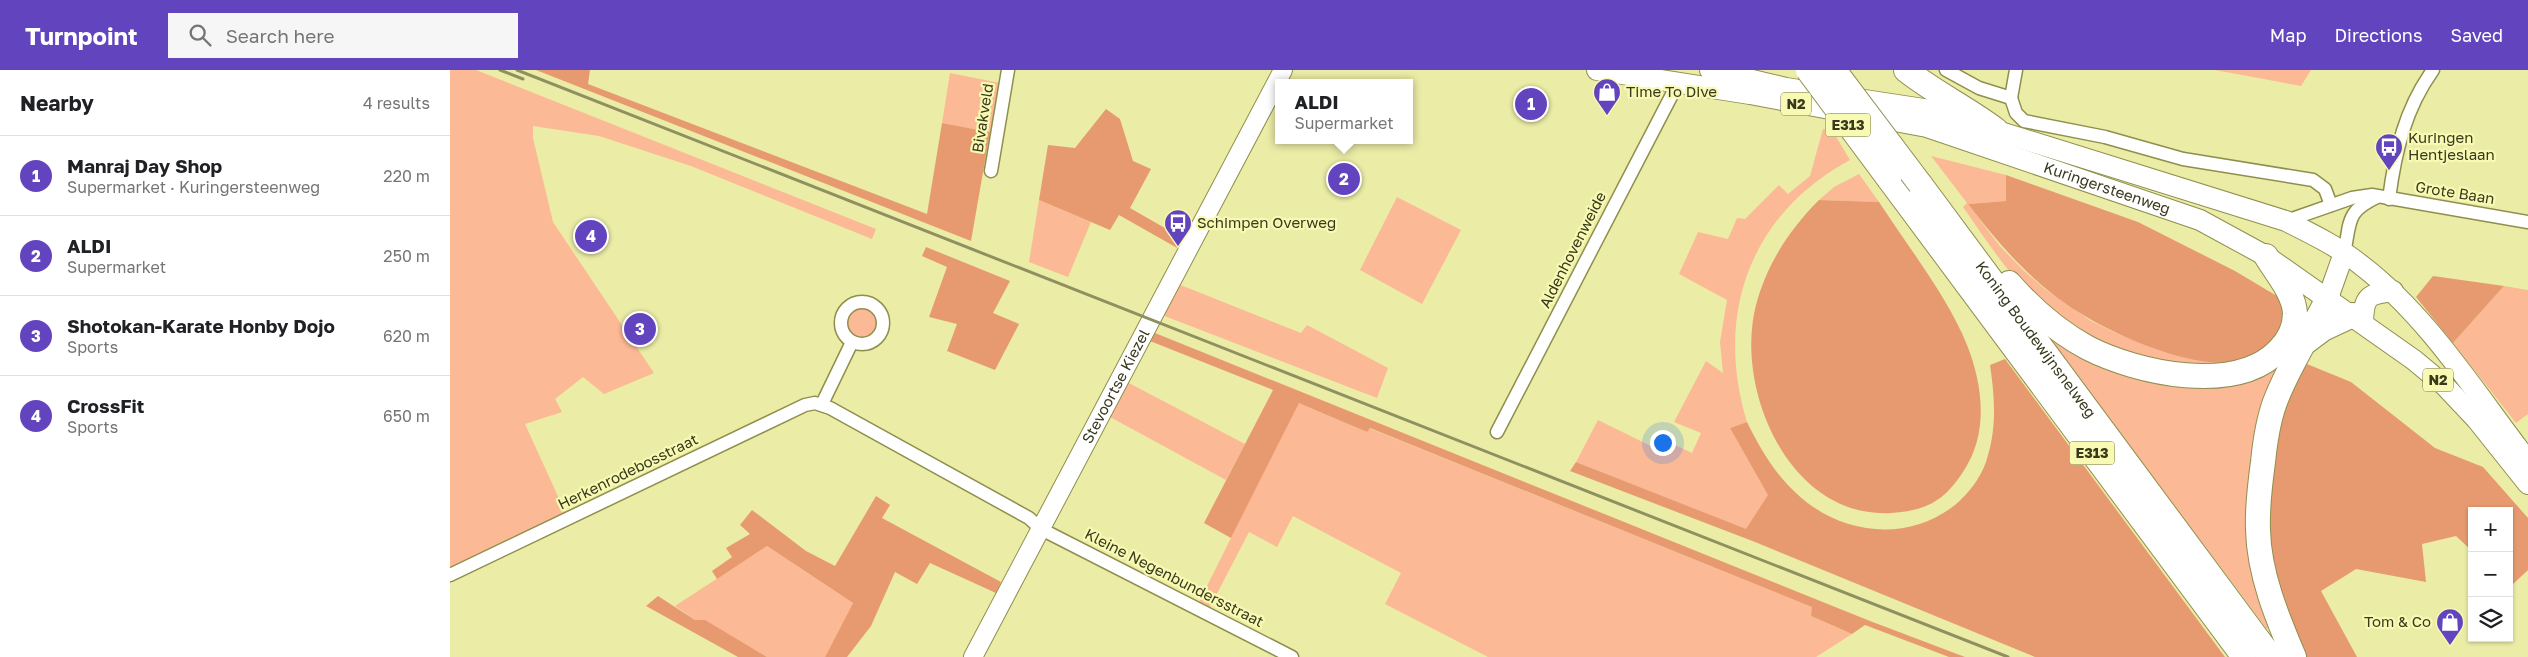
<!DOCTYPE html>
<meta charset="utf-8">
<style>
:root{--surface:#fff;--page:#f6f6f6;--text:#202124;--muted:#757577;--line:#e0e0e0;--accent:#6245be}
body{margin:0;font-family:"Golos Text",sans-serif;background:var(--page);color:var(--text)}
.controls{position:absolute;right:15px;bottom:15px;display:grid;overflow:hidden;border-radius:0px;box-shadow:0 1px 4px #0004}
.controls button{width:45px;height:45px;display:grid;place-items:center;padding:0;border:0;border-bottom:1px solid var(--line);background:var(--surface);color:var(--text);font:25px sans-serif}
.you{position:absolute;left:1212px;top:372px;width:18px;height:18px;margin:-12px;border:4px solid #fff;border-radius:50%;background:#1a73e8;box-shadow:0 0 0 8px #1a73e833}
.badge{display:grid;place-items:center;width:32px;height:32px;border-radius:50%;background:var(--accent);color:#fff;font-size:16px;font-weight:700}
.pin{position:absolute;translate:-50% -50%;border:2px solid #fff;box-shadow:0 1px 5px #0006}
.popup{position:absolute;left:825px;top:9px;width:138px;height:65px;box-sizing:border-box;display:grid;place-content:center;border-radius:0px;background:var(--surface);filter:drop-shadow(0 1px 4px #0005);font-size:16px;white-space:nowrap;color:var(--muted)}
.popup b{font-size:19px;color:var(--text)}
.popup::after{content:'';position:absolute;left:50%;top:100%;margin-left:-10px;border:10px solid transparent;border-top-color:var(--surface)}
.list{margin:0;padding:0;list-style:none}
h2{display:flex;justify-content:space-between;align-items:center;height:65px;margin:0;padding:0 20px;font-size:21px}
h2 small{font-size:16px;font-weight:400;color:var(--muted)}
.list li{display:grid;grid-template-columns:32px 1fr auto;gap:15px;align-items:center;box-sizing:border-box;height:80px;padding:0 20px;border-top:1px solid var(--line)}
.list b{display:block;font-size:19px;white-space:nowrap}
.list p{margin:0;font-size:16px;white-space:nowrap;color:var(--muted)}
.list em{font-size:16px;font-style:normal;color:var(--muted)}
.icon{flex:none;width:28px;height:28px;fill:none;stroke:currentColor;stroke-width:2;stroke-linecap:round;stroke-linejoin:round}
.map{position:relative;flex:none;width:2078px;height:587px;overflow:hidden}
header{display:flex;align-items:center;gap:30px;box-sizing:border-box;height:70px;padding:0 25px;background:var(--accent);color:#fff}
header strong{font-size:24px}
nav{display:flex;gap:28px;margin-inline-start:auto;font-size:18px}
.search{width:350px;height:45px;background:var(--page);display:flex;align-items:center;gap:12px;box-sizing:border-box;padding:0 18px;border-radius:0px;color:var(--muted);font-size:19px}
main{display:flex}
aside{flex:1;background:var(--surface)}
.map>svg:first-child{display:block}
</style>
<header>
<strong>Turnpoint</strong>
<div class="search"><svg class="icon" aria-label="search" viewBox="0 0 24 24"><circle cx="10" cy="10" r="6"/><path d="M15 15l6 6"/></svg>Search here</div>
<nav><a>Map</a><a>Directions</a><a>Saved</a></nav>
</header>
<main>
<aside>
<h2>Nearby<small>4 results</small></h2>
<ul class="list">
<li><span class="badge">1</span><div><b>Manraj Day Shop</b><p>Supermarket · Kuringersteenweg</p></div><em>220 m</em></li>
<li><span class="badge">2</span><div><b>ALDI</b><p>Supermarket</p></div><em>250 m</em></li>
<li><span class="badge">3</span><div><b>Shotokan-Karate Honby Dojo</b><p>Sports</p></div><em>620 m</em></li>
<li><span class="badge">4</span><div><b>CrossFit</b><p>Sports</p></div><em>650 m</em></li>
</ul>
</aside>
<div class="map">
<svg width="2078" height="587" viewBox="0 0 2078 587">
<rect width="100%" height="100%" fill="#ebeca6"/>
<g fill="#fcb996">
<polygon points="0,0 26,0 426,159 422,169 241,96 149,66 83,56 83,68 103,152 204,303 154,324 133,307 105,329 112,342 75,354 117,446 0,502"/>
<polygon points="1765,0 1861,0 1851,16"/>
<polygon points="500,3 550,13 540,62 492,53"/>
<path d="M1373,59L1382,60L1400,90C1300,144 1264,244 1297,352L1280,358L1319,425L1296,460L1126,392L1148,350L1211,381L1215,370L1242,383L1251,363L1224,352L1256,291L1273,303L1270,272L1277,230L1229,204L1248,162L1278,169L1287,148L1295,149L1329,115L1338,124L1360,106Z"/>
<path d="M1481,86L1556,105V131L1518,134L1549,175L1572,199L1595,219L1641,251L1670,265L1775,292L1774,294C1697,297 1627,272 1572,216C1550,192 1532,164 1513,137L1517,133Z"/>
<polygon points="1409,104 1429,132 1369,130 1384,117"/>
<polygon points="947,127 1011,160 972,234 910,200"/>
<polygon points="589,130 641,152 618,207 579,192"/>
<polygon points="728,214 851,263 857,255 938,298 927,328 712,245"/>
<polygon points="2054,216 2078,220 2078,344 2066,353 2003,273"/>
<circle cx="412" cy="253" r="17"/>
<polygon points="1600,270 1673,298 1737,312 1835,284 1824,555 1817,559"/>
<polygon points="677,312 795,374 776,410 660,347"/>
<polygon points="849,332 917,362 919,358 1363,537 1361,546 1402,564 1366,587 1038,587 935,534 951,503 843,446 827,477 799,462 759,539 748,534"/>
<polygon points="317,476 403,533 375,587 317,587 255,551 245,550 225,536"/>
</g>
<g fill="#e79a70">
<polygon points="86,0 140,0 138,14 477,144 492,53 540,62 521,171"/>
<polygon points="656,39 670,49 683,91 701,99 680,138 734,169 729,179 669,145 660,160 589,130 598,75 625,78"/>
<path d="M1556,105L1688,152L1785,201L1837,232L1827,271C1819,276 1808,286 1799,289C1768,298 1735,289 1706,279C1618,247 1574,207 1518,134L1556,131Z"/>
<path d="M1369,130L1429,132C1457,175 1499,229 1517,275C1533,315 1539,364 1513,402C1494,431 1476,441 1441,443C1340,449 1284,320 1306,235C1317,194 1339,160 1369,130Z"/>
<polygon points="476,177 560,211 543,243 569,254 545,300 497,281 507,254 479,247 497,197 472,186"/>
<polygon points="1983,206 2054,216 2003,273 1966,227"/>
<polygon points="705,263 1420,551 1515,587 1499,587 1415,555 1402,564 1361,546 1362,537 920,358 917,362 849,333 781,468 754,453 823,320 700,271"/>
<path d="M1555,289L1775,587H1585L1305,472L1120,401L1126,392L1296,459L1318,425L1280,358L1297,352C1310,378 1324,403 1346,423C1390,465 1457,473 1505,435C1518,424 1530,409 1536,392C1547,359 1545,329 1540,295Z"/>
<polygon points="1852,292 1901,312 1985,378 2033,397 2078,448 2078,500 2062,515 2059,513 2059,441 2022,441 2022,481 2006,466 1972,474 1976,512 1906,499 1871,521 1907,587 1854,587 1829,531 1819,482 1816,435 1824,361"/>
<polygon points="426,426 440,435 432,448 551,512 546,523 480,493 467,514 445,502 421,556 397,587 375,587 403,533 317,476 267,509 262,501 282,487 276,478 300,464 290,455 302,440 356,481 385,496"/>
<polygon points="208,526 245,550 255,550 317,587 288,587 196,536"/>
</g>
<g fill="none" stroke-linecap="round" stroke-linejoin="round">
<g stroke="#8f8f4d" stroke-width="15">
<g id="street">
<polyline points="1496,0 1529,18 1561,28"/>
<polyline points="1561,28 1566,43 1574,51 1655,67 1733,89 1863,110 1875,119 1881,135"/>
<polyline points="1561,28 1566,0"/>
<polyline points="541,101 558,0"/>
<path d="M1939,129C1945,82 1955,39 1983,0"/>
<polyline points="1836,151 1902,128 1922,125 2078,152"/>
<path d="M1894,183C1901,152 1895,142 1927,127"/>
<circle cx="412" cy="253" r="21"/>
<polyline points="372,334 402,272"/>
<polyline points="1047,362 1228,13"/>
<polyline points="0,505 355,335 365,333 380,338 579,448 591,459 842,587"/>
</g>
</g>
<g stroke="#8f8f4d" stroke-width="20">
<g id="secondary">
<path id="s1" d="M523,587L833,0"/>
</g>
</g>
<g stroke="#8f8f4d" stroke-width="22">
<g id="primary">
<path id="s2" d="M1147,0L1300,24L1477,57L1750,150L1816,186L1964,290L1994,315L2027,350L2078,414"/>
<path d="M1260,0L1336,18L1480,40L1836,151C1862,164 1889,177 1911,195C1979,247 2026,324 2078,391"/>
<polyline points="1878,228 1894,183"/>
<path d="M1913,252C1914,226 1918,224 1943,221"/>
</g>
</g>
<g stroke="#8f8f4d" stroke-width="26">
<g id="highway">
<path d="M1456,0C1485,23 1517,38 1546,60"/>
<polyline points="1439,109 1794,587"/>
<path id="s3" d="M1470,114L1821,587"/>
<path d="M1559,213C1581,238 1608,262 1638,278C1687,303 1786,325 1829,280C1839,270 1845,257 1845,243C1844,223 1826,203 1816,186"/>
<polyline points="1857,271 1873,259 1903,245"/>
<path d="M1844,587C1827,547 1809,504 1808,460C1807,437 1810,414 1813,392C1815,372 1818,351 1825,332C1839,295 1861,263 1878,228"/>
</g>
</g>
<use href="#street" stroke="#fff" stroke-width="12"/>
<use href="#secondary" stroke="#fff" stroke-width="18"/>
<use href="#primary" stroke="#fff" stroke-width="20"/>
<use href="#highway" stroke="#fff" stroke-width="24"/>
<g stroke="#8f9060" stroke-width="3">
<polyline points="50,0 73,9"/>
<polyline points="67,0 1558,587"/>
</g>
<g stroke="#8f8f4d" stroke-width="26" stroke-linecap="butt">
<g id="highway-bridge">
<polyline points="1358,0 1439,109"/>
<polyline points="1384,0 1470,114"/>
</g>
</g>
<use href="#highway-bridge" stroke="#fff" stroke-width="24"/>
</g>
<defs>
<g id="shop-pin" transform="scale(1.4375)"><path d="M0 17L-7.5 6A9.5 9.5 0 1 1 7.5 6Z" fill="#6245be" stroke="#f8fab3"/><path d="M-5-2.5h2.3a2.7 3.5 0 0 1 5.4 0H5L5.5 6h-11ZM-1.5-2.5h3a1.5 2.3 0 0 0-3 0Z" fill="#fff"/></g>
<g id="bus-pin" transform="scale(1.4375)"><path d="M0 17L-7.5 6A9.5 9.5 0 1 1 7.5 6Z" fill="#6245be" stroke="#f8fab3"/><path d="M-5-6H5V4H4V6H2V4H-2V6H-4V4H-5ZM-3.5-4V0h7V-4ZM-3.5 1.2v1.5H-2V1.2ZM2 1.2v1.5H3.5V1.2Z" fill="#fff"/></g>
</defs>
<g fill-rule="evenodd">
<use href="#shop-pin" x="1157" y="22"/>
<use href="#bus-pin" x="1939" y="77"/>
<use href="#bus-pin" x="728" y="153"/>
<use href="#shop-pin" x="2000" y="552"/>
</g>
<g text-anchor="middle" stroke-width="4.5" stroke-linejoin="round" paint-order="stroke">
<g fill="#f8fab3" stroke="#72734a" stroke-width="1">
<rect x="1331" y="22.5" width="30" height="23" rx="4"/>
<rect x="1375.5" y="43.5" width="45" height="23" rx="4"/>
<rect x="1973" y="298.5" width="30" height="23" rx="4"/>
<rect x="1619.5" y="371.5" width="45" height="23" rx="4"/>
</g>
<g font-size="14" font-weight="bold" fill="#38391d">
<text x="1346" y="39">N2</text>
<text x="1398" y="60">E313</text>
<text x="1988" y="315">N2</text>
<text x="1642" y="388">E313</text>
</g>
<g font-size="15" fill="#38391d" stroke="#f8fab3" text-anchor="start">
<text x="1176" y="27">Time To Dive</text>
<text x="1958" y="73">Kuringen<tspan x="1958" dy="17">Hentjeslaan</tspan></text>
<text x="747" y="158">Schimpen Overweg</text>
<text x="1981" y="557" text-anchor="end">Tom &amp; Co</text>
</g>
<g font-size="15" fill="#38391d" stroke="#f8fab3">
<text transform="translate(533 48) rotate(-81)" y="5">Bivakveld</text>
<text dy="5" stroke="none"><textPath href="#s2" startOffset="525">Kuringersteenweg</textPath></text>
<text transform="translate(2005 123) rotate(9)" y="5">Grote Baan</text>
<text transform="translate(1123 180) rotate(-63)" y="5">Aldenhovenweide</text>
<text dy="5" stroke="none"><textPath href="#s3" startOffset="194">Koning Boudewijnsnelweg</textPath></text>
<text dy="5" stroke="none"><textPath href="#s1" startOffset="306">Stevoortse Kiezel</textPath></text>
<text transform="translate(178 402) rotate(-26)" y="5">Herkenrodebosstraat</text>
<text transform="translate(724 508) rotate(27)" y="5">Kleine Negenbundersstraat</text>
</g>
</g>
</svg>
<div class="controls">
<button>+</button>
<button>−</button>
<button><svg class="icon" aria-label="layers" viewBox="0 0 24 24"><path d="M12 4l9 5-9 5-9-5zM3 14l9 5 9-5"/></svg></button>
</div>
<div class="you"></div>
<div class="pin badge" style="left:1081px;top:34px">1</div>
<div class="pin badge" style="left:894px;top:109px">2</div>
<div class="popup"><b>ALDI</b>Supermarket</div>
<div class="pin badge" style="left:190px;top:259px">3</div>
<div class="pin badge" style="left:141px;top:166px">4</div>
</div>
</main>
